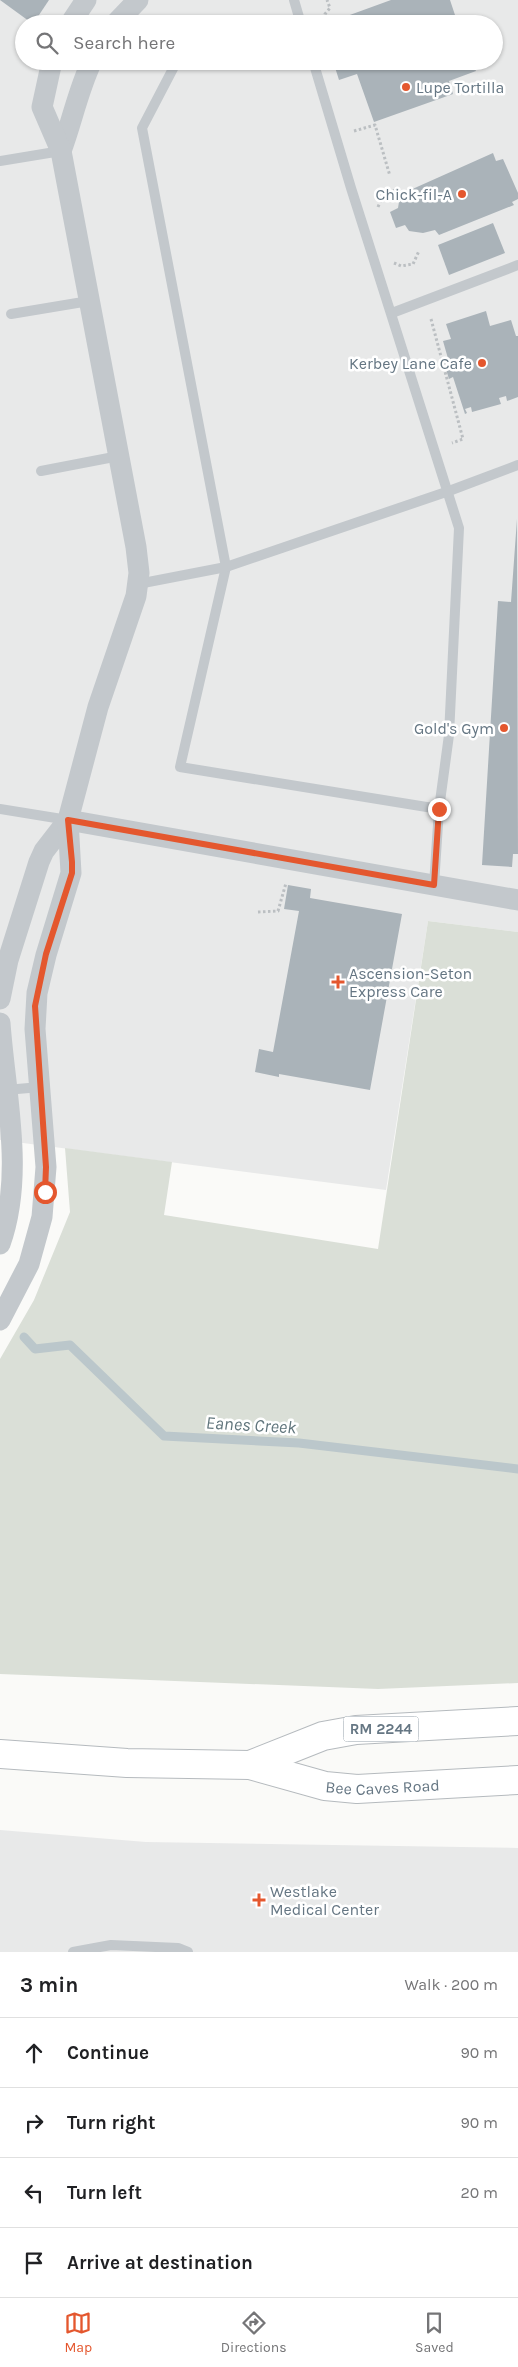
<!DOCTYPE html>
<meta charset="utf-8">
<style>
:root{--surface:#fff;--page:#f6f6f6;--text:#202124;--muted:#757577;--line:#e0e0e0;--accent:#e4572e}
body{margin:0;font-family:Karla,sans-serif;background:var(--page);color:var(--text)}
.stop{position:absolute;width:15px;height:15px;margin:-11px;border:4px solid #e4572e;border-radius:50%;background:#fff}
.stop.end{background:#e4572e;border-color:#fff;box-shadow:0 1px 5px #0008}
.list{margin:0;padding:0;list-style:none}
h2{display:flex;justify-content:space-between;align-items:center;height:65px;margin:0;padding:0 20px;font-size:21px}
h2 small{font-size:16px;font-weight:400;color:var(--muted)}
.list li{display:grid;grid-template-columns:32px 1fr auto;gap:15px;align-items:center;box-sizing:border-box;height:70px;padding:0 20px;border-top:1px solid var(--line)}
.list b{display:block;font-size:19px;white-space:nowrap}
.list em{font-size:16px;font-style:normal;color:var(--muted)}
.icon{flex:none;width:28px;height:28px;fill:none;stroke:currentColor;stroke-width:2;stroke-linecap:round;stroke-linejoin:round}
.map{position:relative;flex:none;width:518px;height:1952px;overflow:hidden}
.search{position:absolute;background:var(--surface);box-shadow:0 1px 4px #0004;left:15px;right:15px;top:15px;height:55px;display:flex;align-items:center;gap:12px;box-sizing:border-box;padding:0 18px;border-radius:28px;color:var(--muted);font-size:19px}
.sheet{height:345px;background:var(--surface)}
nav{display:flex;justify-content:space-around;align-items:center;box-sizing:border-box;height:70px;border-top:1px solid var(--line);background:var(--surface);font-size:14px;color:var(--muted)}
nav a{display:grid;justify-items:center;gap:2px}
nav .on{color:var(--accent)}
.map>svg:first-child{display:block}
</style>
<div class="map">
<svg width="518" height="1952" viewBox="0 0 518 1952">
<rect width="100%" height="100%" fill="#fafaf8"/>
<g fill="#e8e9e9" fill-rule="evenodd">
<path d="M0,0H518V932L428,921L386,1190L0,1140ZM24,24H494V61H24Z"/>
<polygon points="0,1830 146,1842 518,1848 518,1952 0,1952"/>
</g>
<polygon fill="#dadfd7" points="428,921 518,932 518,1683 378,1689 0,1674 0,1359 34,1300 70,1212 65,1148 172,1162 164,1215 378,1249"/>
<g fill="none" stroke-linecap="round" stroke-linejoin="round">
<polyline stroke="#bbc7cb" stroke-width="9" points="24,1337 35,1349 70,1345 164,1436 299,1443 518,1469"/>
</g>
<g fill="#aab3b9">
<polygon points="0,0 49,0 33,24"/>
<polygon points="391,0 450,0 458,24 337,24 336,20"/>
<polygon points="333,61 472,61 476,71 449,81 453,94 374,122 357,74 339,80"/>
<polygon points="493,153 496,161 503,159 518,193 518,199 512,202 514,205 439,235 435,230 423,233 409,231 405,225 396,228 390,212 398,208 399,202 408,191"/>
<polygon points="493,223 505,253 449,275 438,245"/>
<polygon points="486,311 490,326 511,320 516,336 518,336 518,397 507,401 506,396 499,398 501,404 472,412 471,407 465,409 467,413 465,414 453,377 449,379 444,363 449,362 443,341 451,339 446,324"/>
<polygon points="517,519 518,854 513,854 512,867 482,865 498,601 511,602"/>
<polygon points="288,885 311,889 310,898 402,914 370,1090 279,1074 279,1077 255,1072 259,1049 273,1052 299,911 284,909"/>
</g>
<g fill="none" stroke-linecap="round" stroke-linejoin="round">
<g stroke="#b5babe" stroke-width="30">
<g id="primary">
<path id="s1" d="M0,1754L127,1763L250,1765L325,1786L357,1789L518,1780"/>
<polyline points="250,1765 323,1736 356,1730 518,1721"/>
</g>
</g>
<g stroke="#bbbfc2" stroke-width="3" stroke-dasharray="2.5 2.5" stroke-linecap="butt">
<polyline points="322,24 325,14 330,8 327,0"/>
<polyline points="354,131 375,125 390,176"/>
<polyline points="378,207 381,200 395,192 394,189"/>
<polyline points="394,263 401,266 413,264 419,251"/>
<polyline points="431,319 463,439 452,443"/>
<polyline points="258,912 278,911 286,883"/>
</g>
<g stroke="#c3c8cc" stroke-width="10">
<polyline points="294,0 301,24"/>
<polyline points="177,61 142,128 226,567 180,767 439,809"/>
<polyline points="313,61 351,188 459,528 449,735 439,809 434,885"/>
<polyline points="0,161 61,151"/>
<polyline points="392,313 518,265"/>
<polyline points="11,314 89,301"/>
<polyline points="41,471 119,456"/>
<polyline points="138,584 226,567 449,491 518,465"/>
<polyline points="0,809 68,820"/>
<polyline points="6,1090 40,1087"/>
<polyline points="73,1952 111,1945 178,1948 188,1952"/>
</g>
<g stroke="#c3c8cc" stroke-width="21">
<polyline points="70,24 86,0"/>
<polyline points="115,24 138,0"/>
<path d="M61,151C72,122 78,90 92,61"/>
<polyline points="68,820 518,900"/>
<polyline points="0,999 8,960 39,862 44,851 68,820"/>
<path d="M0,1023C5,1094 25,1174 0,1244"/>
<polyline points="0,1320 29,1264 42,1217 46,1167 35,1029 37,993 46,955 71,873 68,820 98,707 136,596 139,573 136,547 61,151 42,107 52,61"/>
</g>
<use href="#primary" stroke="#fff" stroke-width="28"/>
</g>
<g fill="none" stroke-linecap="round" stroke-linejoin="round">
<polyline stroke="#e4572e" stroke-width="6" points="45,1192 46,1167 35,1006 46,954 72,873 72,862 68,820 434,885 439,809"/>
</g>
<g fill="#e4572e" stroke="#fff" stroke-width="2">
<circle cx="406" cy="87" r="5"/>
<circle cx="462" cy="194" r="5"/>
<circle cx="482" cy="363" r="5"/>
<circle cx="504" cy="728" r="5"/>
<path d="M335.5 974.5h5v5h5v5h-5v5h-5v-5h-5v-5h5z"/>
<path d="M256.5 1892.5h5v5h5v5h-5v5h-5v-5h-5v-5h5z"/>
</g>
<g text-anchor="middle" stroke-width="5" stroke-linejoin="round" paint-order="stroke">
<rect fill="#fff" stroke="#939fa8" stroke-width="1" x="343.5" y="1716.5" width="75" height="25" rx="4"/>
<g font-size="15" font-weight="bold" fill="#657683">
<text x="381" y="1734">RM 2244</text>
</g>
<g font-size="16" fill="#657683" stroke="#fff" text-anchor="start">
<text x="416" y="93">Lupe Tortilla</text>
<text x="452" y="200" text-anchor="end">Chick-fil-A</text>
<text x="472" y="369" text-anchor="end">Kerbey Lane Cafe</text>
<text x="494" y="734" text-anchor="end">Gold's Gym</text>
<text x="349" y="979">Ascension-Seton<tspan x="349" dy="18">Express Care</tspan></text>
<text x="270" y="1897">Westlake<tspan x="270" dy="18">Medical Center</tspan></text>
</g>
<g font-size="16" fill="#657683" stroke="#fff">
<text dy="6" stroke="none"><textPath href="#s1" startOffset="386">Bee Caves Road</textPath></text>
</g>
<g font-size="18" font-style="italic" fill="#60757c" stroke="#fff">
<text transform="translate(251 1425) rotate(3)" y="6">Eanes Creek</text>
</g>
</g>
</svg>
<div class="stop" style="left:45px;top:1192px"></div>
<div class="stop end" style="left:439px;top:809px"></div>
<div class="search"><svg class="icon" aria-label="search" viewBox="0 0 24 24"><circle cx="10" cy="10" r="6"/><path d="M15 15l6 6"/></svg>Search here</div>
</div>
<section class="sheet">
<h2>3 min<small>Walk · 200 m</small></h2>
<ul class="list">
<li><svg class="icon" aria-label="ahead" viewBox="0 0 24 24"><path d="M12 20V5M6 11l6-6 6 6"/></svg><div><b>Continue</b></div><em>90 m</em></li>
<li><svg class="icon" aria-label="right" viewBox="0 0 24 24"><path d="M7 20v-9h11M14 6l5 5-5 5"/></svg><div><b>Turn right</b></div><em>90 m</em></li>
<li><svg class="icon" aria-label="left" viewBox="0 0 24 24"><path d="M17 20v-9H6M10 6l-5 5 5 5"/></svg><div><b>Turn left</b></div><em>20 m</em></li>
<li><svg class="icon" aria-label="arrive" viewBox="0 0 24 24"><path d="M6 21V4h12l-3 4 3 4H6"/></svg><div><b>Arrive at destination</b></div></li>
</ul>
</section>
<nav>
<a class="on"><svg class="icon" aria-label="map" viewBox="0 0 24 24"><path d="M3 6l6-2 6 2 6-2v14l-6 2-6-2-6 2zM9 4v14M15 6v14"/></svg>Map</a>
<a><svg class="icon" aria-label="directions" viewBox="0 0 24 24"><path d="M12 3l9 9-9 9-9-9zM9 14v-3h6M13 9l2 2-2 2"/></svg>Directions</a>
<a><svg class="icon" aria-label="saved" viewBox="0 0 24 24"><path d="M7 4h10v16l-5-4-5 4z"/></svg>Saved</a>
</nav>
